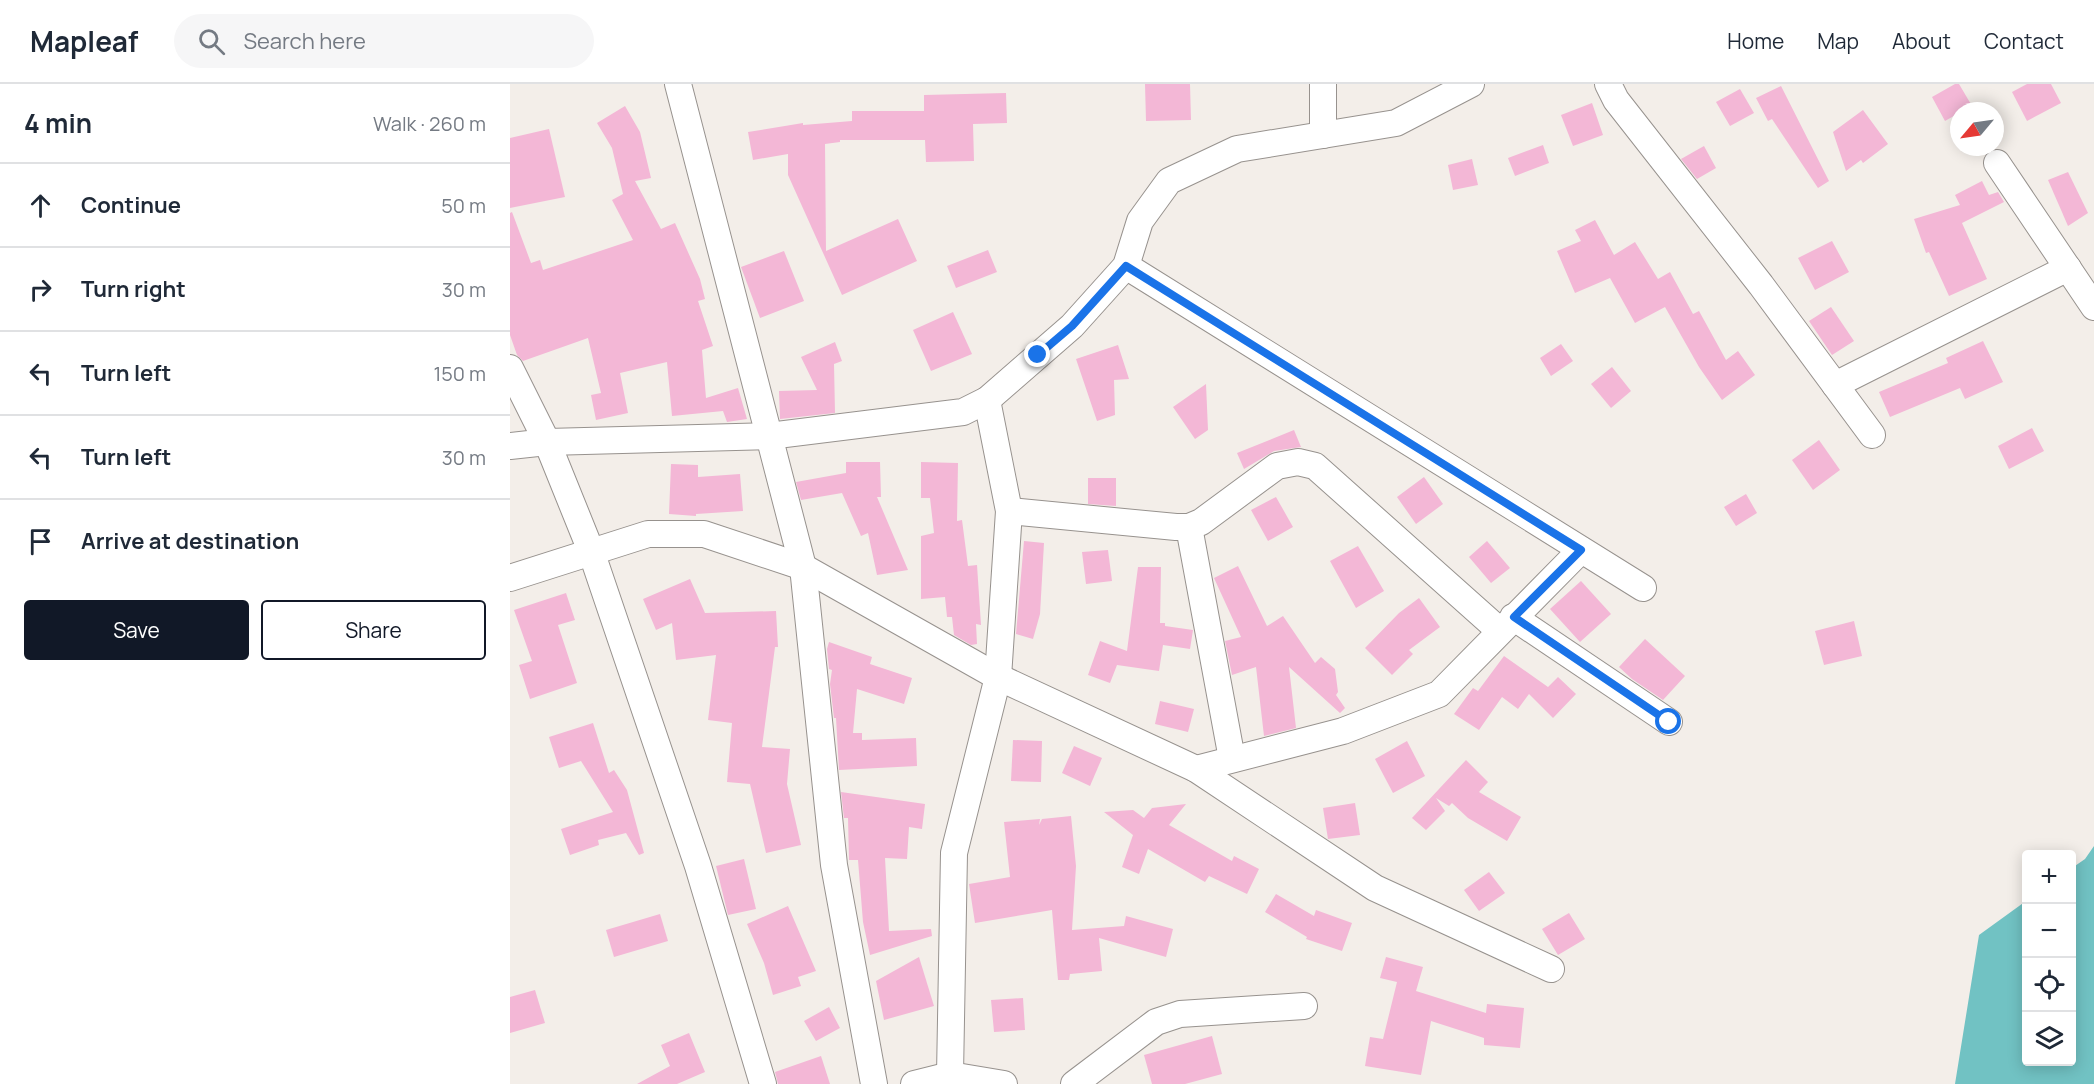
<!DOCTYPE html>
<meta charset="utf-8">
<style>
:root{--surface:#fff;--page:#f6f6f7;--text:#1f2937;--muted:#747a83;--line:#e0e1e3;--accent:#111827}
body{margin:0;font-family:Manrope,sans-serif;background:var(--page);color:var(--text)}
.controls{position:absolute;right:18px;bottom:18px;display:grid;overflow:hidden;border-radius:6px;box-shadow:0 3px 15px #0003}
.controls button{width:54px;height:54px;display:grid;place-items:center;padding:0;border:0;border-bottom:2px solid var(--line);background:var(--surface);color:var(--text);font:30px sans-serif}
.compass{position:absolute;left:1440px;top:18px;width:54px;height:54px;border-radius:50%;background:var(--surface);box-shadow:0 3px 15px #0003;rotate:241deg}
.stop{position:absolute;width:18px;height:18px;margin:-14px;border:4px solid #1a73e8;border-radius:50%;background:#fff}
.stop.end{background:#1a73e8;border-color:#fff;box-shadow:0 2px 6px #0008}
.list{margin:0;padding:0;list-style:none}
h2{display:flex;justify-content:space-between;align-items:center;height:78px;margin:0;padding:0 24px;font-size:26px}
h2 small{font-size:20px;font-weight:400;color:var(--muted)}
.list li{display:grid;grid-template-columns:39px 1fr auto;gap:18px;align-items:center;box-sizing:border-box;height:84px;padding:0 24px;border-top:2px solid var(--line)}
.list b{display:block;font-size:22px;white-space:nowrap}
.list em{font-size:20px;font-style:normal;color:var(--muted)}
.actions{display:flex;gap:12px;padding:18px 24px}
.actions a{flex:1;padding:14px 0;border:2px solid var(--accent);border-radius:6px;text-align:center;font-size:21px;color:var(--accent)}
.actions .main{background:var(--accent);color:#fff}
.icon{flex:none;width:33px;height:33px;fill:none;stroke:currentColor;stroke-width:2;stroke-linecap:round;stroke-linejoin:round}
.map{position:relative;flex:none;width:1584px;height:1000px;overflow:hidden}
header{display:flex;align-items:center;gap:36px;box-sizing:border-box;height:84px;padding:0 30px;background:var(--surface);border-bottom:2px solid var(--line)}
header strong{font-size:28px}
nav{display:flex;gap:33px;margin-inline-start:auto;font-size:21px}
.search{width:420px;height:54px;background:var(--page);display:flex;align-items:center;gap:15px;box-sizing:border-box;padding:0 21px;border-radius:33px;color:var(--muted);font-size:22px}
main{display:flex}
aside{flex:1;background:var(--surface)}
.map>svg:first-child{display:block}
</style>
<header>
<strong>Mapleaf</strong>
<div class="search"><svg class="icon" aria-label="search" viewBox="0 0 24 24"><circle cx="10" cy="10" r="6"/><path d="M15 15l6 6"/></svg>Search here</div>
<nav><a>Home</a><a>Map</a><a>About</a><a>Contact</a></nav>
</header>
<main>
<aside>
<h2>4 min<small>Walk · 260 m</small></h2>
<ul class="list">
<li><svg class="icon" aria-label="ahead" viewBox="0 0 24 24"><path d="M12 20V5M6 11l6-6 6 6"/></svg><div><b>Continue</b></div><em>50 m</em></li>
<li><svg class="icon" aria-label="right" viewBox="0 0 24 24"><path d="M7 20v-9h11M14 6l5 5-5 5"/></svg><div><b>Turn right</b></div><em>30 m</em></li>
<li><svg class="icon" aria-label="left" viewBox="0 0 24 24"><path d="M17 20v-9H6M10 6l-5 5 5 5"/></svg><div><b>Turn left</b></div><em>150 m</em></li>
<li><svg class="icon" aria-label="left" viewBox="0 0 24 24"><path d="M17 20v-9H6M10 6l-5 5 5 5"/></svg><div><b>Turn left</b></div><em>30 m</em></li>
<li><svg class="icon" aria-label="arrive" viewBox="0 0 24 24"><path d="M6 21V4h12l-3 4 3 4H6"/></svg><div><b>Arrive at destination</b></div></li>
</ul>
<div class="actions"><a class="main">Save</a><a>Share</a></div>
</aside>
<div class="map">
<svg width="1584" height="1000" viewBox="0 0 1584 1000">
<rect width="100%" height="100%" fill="#f3eee9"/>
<polygon fill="#71c2c3" points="1584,762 1584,1000 1445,1000 1469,851 1516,817 1516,978 1562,978 1562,784 1575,775"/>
<g fill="#f3b7d6">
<polygon points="635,0 680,0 681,36 636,37"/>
<polygon points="1445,0 1449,0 1462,22 1449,27 1449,29 1435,37 1422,13"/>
<polygon points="1517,0 1541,0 1551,19 1517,37 1502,8"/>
<polygon points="1271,2 1319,97 1308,104 1262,35 1258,37 1246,14"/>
<polygon points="1230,5 1244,29 1220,42 1206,18"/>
<polygon points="496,9 497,39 463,40 464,77 416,78 415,56 330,56 330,58 315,60 316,167 388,135 407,177 332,211 278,91 278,70 243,76 238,48 293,39 293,41 342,37 342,27 414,27 414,11"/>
<polygon points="1082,19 1093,51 1063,62 1051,31"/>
<polygon points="115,22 130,48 141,94 125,97 151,145 165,139 190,195 195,215 188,217 203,262 192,266 196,314 228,304 237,335 217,338 213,327 162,332 157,278 110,289 118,329 86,336 81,311 91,309 78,254 13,277 7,271 0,251 0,129 2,128 21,179 30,176 33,186 123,156 102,116 113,110 102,64 87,39"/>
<polygon points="1353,26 1378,60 1353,79 1351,76 1336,87 1323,48"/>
<polygon points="39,45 55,113 0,124 0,54"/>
<polygon points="1033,61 1039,79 1005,92 998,74"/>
<polygon points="1194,62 1206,84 1187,95 1171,75"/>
<polygon points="962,75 968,101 943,106 938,81"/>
<polygon points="1558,88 1578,129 1558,142 1538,96"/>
<polygon points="1472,97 1479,111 1488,108 1494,118 1452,139 1477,195 1439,212 1419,168 1416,169 1404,135 1450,121 1445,111"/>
<polygon points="1085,136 1104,171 1125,158 1148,195 1160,188 1183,230 1189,227 1216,276 1228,267 1245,291 1212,316 1189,283 1155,223 1125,239 1100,194 1065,209 1047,167 1071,157 1065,146"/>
<polygon points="1322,157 1339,188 1305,206 1288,174"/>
<polygon points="478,166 487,188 446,204 437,182"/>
<polygon points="274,167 294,217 250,234 231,183"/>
<polygon points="1321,223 1344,257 1322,271 1299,237"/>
<polygon points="443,228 462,270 421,287 403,246"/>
<polygon points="1473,257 1493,298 1455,315 1450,304 1380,333 1369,308 1438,279 1436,274"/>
<polygon points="325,258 332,277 324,280 325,329 270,335 269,307 307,306 291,273"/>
<polygon points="1051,260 1063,277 1041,292 1030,274"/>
<polygon points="608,261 619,295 604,296 605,331 587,337 566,275"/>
<polygon points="1102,283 1121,307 1101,324 1081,300"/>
<polygon points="696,300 698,346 685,355 663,323"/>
<polygon points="1522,344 1534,367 1499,385 1488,362"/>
<polygon points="784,346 791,363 764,367 734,385 727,369"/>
<polygon points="1309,356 1330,386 1303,406 1282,376"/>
<polygon points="336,378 370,378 371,413 367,413 398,486 367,491 358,449 351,452 332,409 291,416 286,398 336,389"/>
<polygon points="411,378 448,379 447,437 452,436 458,482 467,481 471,541 466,540 467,560 461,561 444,551 442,533 437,533 435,513 411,515 411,452 424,449 420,414 411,414"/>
<polygon points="161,380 188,381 188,393 230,390 233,427 186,430 186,432 159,430"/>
<polygon points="914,393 933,420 906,440 887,413"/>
<polygon points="578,394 606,394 606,422 578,420"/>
<polygon points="1236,410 1247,429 1226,442 1214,423"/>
<polygon points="766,413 783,443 758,457 741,426"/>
<polygon points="514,457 534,459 530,530 523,555 506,550"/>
<polygon points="977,457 1000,484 981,499 959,473"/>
<polygon points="848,462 874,507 846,524 820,477"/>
<polygon points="598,466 602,497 576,500 572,468"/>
<polygon points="728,482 757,542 773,532 805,579 811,573 825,585 828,608 826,611 835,624 830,629 779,583 786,644 754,652 746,583 722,591 715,557 731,553 704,494"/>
<polygon points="628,483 651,483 650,539 655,539 655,542 683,546 680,565 653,561 649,587 607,581 600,599 578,591 590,557 617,567"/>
<polygon points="180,495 195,529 266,527 268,563 265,563 252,663 280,665 277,700 291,761 256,769 240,700 217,698 222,639 198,636 206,571 166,576 162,539 146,546 133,515"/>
<polygon points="1071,497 1101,530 1070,558 1040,525"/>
<polygon points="56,509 65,536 48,541 67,599 20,615 9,581 22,577 4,526"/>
<polygon points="909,514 930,543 899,566 903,570 882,591 855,564 889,529"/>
<polygon points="1344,537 1352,572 1314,581 1305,547"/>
<polygon points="1135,555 1175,592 1153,616 1122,595 1109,583"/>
<polygon points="319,558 362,573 360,580 402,594 394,620 347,605 343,649 352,649 352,656 406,654 407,682 329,686 326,634 324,634 320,600 322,586 319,585 317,565"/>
<polygon points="994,572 1038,603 1048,593 1066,610 1043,634 1019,610 1008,625 992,613 969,646 944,630 963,604 968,607"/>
<polygon points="650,617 684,625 678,648 645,640"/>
<polygon points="83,639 99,689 104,686 117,706 134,769 129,771 116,749 88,756 89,761 60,771 51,745 103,728 71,677 49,684 39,653"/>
<polygon points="503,656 532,657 531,698 501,697"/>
<polygon points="897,657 915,692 883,709 865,675"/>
<polygon points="564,662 592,674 580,702 552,689"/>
<polygon points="956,676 978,698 969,708 1011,733 997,757 958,734 942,719 939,722 926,714 935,727 916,746 902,734"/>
<polygon points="331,708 415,720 412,745 399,743 397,775 375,774 379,847 421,845 422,852 360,871 353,838 348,776 339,776 338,734 334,734"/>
<polygon points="845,719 850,751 818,755 813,724"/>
<polygon points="676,720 659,741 722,777 724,772 749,785 737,810 699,792 695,798 638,765 629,790 612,783 623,751 594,728 623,726 634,734 642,724"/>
<polygon points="561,732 566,782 562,846 614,842 616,832 663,845 656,873 589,854 592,887 560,890 559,896 548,896 542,826 465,839 459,800 500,793 494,738 530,735 529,741 532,735"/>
<polygon points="234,775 246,825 218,831 206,782"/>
<polygon points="979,788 995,809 969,827 954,806"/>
<polygon points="766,810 804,832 806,826 842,839 832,867 796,855 797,853 755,828"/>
<polygon points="278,822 306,887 288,893 291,902 263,911 254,879 237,840"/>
<polygon points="1059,829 1075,855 1048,871 1032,845"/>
<polygon points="150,830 158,857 104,873 96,846"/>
<polygon points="409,873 424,922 374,936 366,897"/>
<polygon points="876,873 913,883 906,907 976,929 977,920 1014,924 1010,964 974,961 974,954 921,937 911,991 855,982 860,953 873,955 887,898 870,894"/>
<polygon points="25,906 35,939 0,949 0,913"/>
<polygon points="513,914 515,946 484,948 481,916"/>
<polygon points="319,923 330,944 306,957 294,937"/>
<polygon points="179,949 195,988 167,1000 127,1000 160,982 151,961"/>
<polygon points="702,952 712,990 675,1000 642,1000 634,971"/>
<polygon points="311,972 320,1000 268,1000 265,988"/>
</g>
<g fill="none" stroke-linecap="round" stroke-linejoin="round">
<g stroke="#97928e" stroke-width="28">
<g id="street">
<polyline points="168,0 293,483 324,781 364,1000"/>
<polyline points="813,0 813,51"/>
<polyline points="1098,0 1106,16 1251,201 1362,351"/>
<polyline points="1487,79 1584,223"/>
<polyline points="616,182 1133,504"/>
<polyline points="0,284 37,358 81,467 188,782 253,1000"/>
<polyline points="1325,301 1558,184"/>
<polyline points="0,362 37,358 259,352 453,328 477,316 562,242 616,182 630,137 659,97 727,65 886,39 961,0"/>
<polyline points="499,427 666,443 679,443 691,438 767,382 788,378 805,382 990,547"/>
<polyline points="679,443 722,675"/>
<polyline points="0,494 138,450 194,450 293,483 488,593 686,685 865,804 1041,885"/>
<polyline points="1003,533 1159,638"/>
<polyline points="686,685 833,647 929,610 1071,466"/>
<polyline points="440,991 444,769 488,593 499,427 477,316"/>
<polyline points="404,1000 440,991 494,1000"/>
<polyline points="564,1000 646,938 670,930 794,922"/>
</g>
</g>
<use href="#street" stroke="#fff" stroke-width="26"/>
</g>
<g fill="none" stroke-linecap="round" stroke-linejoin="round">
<polyline stroke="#1a73e8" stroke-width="8" points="528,271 562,242 616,182 1071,466 1004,533 1159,638"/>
</g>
</svg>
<div class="controls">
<button>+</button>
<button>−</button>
<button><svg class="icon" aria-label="locate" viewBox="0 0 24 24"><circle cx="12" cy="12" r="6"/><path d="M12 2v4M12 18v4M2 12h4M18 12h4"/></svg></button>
<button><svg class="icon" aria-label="layers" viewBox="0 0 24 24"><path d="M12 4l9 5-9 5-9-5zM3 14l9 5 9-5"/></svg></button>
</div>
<svg class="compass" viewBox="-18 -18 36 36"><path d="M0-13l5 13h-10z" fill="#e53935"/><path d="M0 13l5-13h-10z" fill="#747a83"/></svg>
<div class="stop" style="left:1159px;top:638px"></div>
<div class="stop end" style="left:528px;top:271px"></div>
</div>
</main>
